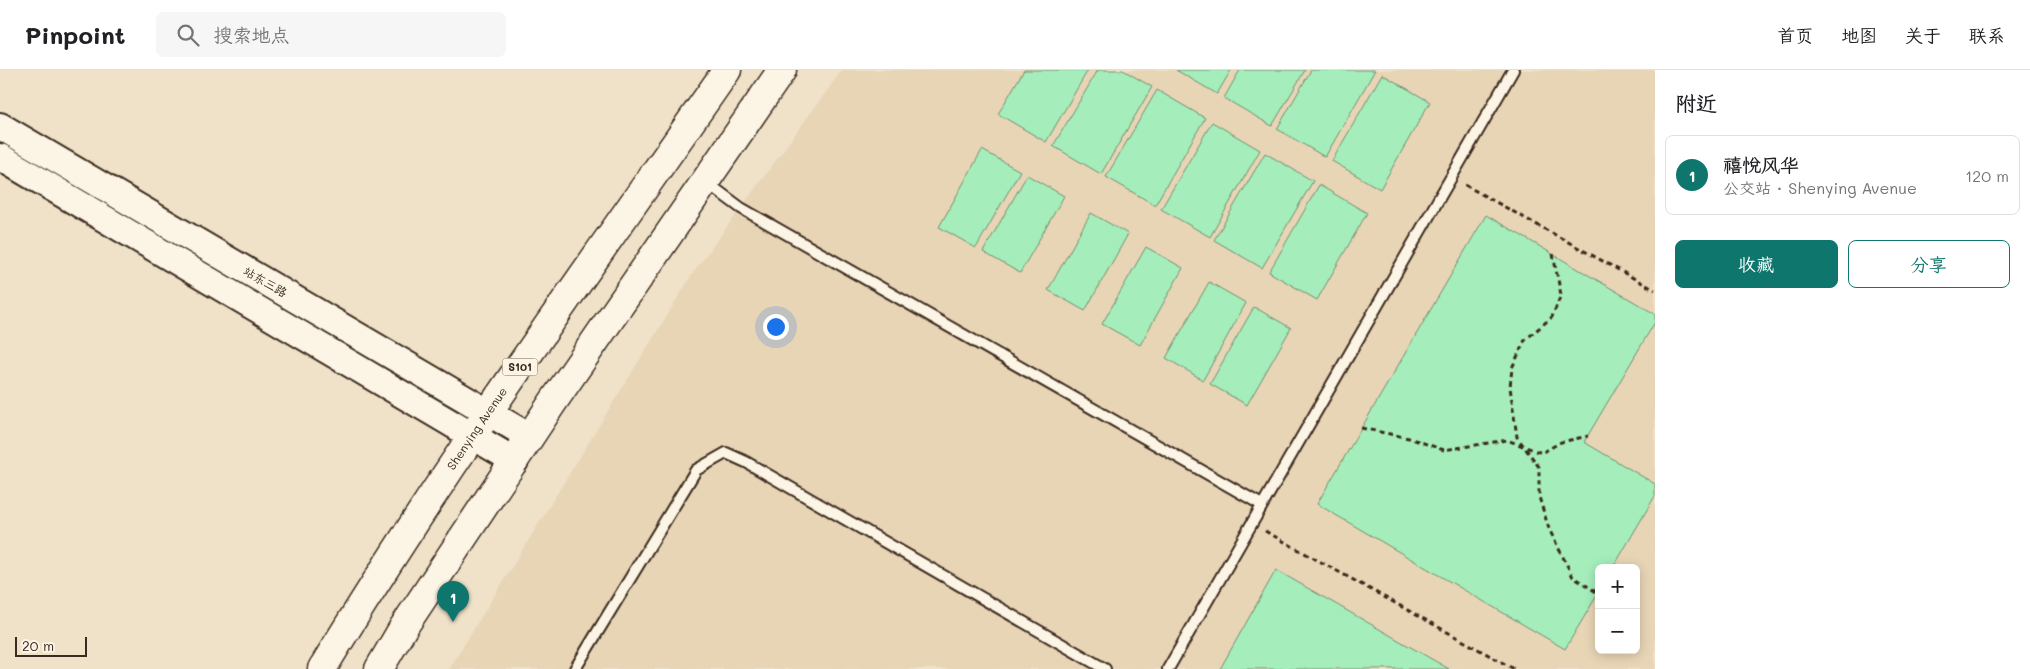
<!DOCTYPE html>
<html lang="zh">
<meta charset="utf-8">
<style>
:root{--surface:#fff;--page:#f6f6f6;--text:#202124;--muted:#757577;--line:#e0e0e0;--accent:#0f766e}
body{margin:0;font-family:Mali,"LXGW WenKai TC",sans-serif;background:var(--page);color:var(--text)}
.controls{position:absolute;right:15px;bottom:15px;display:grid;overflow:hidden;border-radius:8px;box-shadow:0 2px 12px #0003}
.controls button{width:45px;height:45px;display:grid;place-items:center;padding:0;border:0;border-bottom:1px solid var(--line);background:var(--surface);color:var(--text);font:25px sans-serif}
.scale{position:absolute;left:15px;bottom:12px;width:72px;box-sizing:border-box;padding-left:5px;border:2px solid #3b2a1e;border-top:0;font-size:14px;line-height:18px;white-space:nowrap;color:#3b2a1e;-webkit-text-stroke:4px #fcf5e5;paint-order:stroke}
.you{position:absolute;left:775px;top:256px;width:18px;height:18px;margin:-12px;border:4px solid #fff;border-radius:50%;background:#1a73e8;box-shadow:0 0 0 8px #1a73e833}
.badge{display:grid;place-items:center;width:32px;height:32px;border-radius:50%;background:var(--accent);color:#fff;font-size:16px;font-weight:700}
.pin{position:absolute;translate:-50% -41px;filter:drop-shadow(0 1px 2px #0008)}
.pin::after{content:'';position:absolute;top:26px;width:18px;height:15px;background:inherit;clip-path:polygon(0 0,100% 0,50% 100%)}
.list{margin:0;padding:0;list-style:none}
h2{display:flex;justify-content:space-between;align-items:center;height:65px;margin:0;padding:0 20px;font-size:21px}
h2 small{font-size:16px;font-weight:400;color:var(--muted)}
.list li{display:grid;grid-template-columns:32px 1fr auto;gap:15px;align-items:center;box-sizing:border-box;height:80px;margin:0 10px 10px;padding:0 10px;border:1px solid var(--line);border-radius:8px}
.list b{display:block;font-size:19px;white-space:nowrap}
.list p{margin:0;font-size:16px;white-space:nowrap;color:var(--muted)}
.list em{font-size:16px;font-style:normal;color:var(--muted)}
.actions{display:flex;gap:10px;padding:15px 20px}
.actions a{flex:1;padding:11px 0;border:1px solid var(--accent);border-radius:8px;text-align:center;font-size:18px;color:var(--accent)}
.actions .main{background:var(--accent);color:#fff}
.icon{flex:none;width:28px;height:28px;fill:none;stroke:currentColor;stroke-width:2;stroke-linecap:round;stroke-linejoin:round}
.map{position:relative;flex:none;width:1655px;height:599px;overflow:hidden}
header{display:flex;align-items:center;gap:30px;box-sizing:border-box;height:70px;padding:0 25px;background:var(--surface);border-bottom:1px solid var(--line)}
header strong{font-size:24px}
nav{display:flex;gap:28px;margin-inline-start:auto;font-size:18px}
.search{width:350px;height:45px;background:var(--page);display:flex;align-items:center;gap:12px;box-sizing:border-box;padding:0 18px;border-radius:8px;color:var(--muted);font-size:19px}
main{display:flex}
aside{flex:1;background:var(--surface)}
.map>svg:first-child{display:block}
</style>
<header>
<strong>Pinpoint</strong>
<div class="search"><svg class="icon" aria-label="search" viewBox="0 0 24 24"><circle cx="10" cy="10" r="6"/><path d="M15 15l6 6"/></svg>搜索地点</div>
<nav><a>首页</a><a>地图</a><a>关于</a><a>联系</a></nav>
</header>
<main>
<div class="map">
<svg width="1655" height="599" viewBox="0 0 1655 599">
<rect width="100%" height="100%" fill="#f0e2c9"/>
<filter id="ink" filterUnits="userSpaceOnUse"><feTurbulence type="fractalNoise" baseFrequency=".02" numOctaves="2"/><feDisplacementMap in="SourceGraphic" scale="10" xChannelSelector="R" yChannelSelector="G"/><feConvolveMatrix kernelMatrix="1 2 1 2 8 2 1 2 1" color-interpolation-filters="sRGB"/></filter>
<g filter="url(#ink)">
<path fill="#e8d5b6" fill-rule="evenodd" d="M842,0H1655V599H449L693,203ZM1599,498H1636V580H1599Z"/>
<g fill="#a5eebc" stroke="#708c6d">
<polygon points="1024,0 1088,0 1046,72 998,44"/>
<polygon points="1098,0 1123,0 1152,17 1101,104 1053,76"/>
<polygon points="1176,0 1231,0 1217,24"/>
<polygon points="1240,0 1305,0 1272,56 1224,28"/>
<polygon points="1311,0 1375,0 1325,87 1277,59"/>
<polygon points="1382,4 1430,32 1380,119 1332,91"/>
<polygon points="1157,20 1205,48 1155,135 1106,107"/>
<polygon points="1212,52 1260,80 1210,167 1161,139"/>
<polygon points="982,80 1020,101 976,178 939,157"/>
<polygon points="1265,83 1313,111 1262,198 1214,170"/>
<polygon points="1027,105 1064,126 1020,203 983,182"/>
<polygon points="1319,115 1367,143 1317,230 1269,202"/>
<polygon points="1091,143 1128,164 1085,241 1048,220"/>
<polygon points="1486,145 1655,244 1655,252 1584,372 1655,414 1655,426 1613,498 1599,498 1599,522 1565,579 1317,434"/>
<polygon points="1146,177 1183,198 1140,275 1102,254"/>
<polygon points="1209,212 1246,233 1203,310 1166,288"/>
<polygon points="1254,237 1291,258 1247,335 1210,314"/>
<polygon points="1276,500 1449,599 1220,599"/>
</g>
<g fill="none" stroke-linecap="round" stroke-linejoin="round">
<g stroke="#3b2a1e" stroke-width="14">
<g id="lane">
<polyline points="706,112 741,138 1262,435"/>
<polyline points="575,599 696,400 726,383 746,392 1105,599"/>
<polyline points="1168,599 1513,0"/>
</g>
</g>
<g stroke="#3b2a1e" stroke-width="30">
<g id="secondary">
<polyline points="0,56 530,367"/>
<polyline points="0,87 515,391"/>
</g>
</g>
<g stroke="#3b2a1e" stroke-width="31">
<g id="primary">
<path id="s1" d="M322,599C447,393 589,198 727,0"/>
<polyline points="379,599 403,558 553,332 782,0"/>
</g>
</g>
<g stroke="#3b2a1e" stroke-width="3" stroke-dasharray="5 4" stroke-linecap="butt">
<polyline points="1465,115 1655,220"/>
<polyline points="1553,184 1561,225 1552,247 1525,270 1512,298 1510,317 1517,367 1539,397 1539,427 1549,459 1573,507 1598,523"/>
<polyline points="1361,358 1409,368 1444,380 1507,370 1542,383 1561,372 1588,366"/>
<polyline points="1265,461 1514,599"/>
</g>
<use href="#lane" stroke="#fcf5e5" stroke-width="10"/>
<use href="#secondary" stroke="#fcf5e5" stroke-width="26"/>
<use href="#primary" stroke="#fcf5e5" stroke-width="28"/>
</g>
</g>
<g text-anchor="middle" stroke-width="4" stroke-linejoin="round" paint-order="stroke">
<rect fill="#fcf5e5" stroke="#75675a" stroke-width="1" x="502.5" y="288.5" width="35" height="17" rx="4"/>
<g font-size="11" font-weight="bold" fill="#3b2a1e">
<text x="520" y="301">S101</text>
</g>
<g font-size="12" fill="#3b2a1e" stroke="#fcf5e5">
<text transform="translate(265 212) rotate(30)" y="4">站东三路</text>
<text dy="4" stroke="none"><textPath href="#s1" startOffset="286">Shenying Avenue</textPath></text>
</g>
</g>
</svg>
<div class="controls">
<button>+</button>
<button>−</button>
</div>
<div class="scale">20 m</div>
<div class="you"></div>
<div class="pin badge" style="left:453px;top:552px">1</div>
</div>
<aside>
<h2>附近<small></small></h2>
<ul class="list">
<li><span class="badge">1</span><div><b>禧悦风华</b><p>公交站 · Shenying Avenue</p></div><em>120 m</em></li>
</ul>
<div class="actions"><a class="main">收藏</a><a>分享</a></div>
</aside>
</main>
